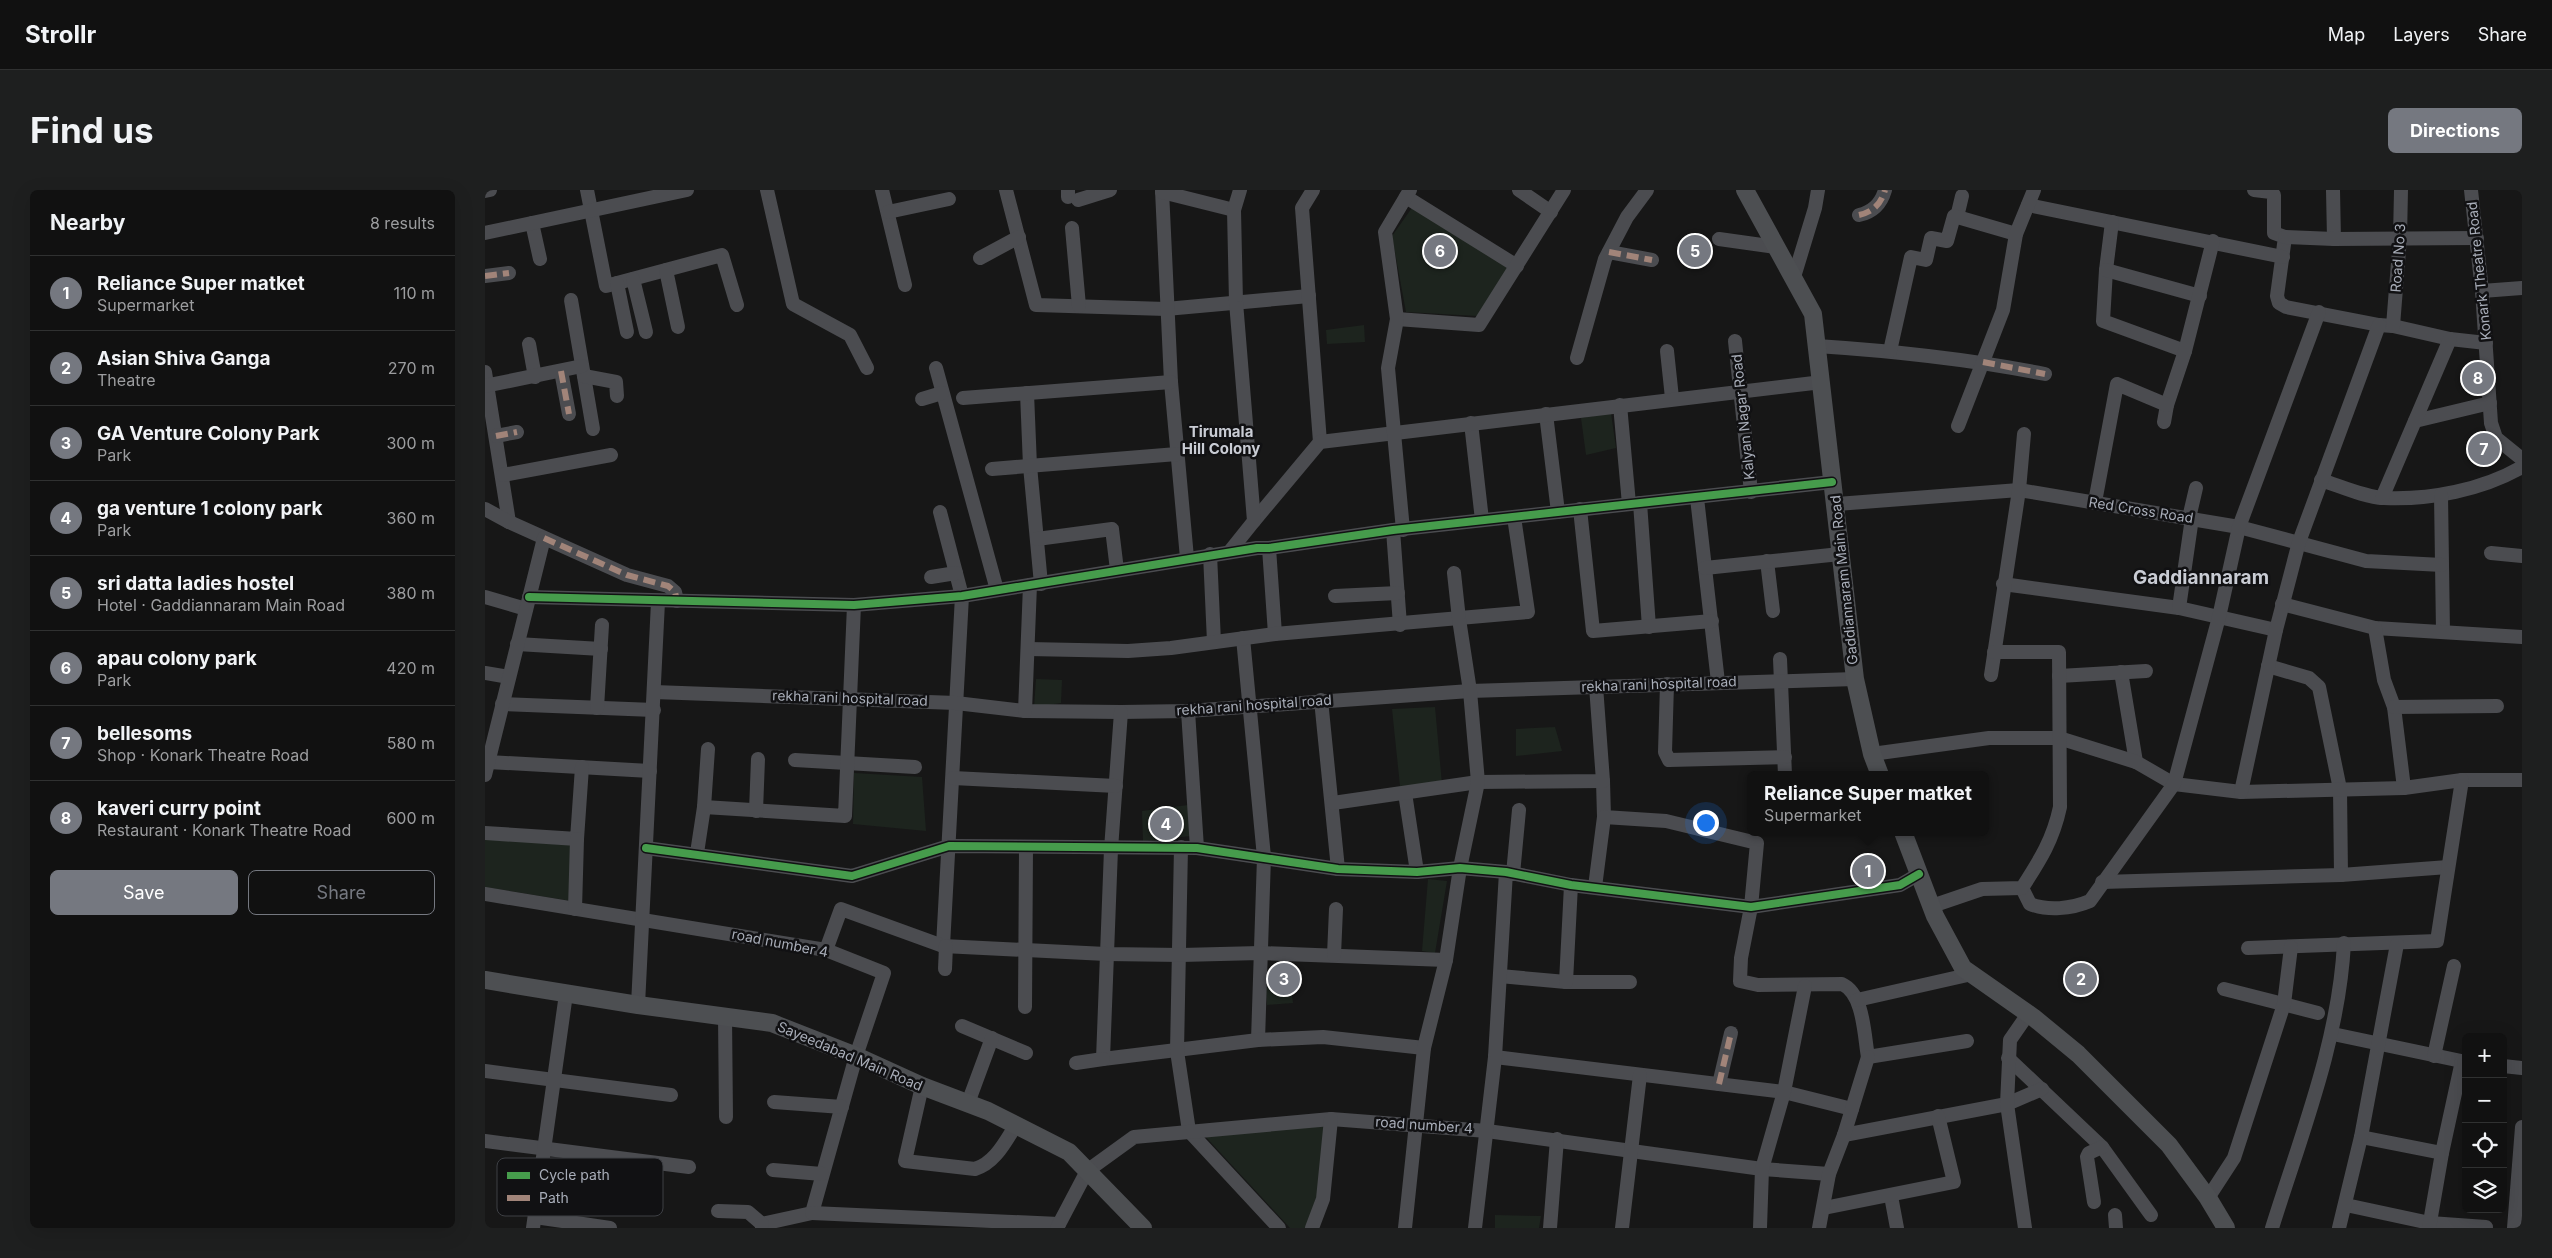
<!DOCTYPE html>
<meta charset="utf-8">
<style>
:root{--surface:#111;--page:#1e1f1f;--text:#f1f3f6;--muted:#9c9d9f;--line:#303131;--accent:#757880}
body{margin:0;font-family:Inter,sans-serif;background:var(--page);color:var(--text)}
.controls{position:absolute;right:15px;bottom:15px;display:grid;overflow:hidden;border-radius:8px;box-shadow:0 5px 20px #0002}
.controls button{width:45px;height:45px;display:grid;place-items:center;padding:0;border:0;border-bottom:1px solid var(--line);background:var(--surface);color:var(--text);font:25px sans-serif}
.you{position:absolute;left:1220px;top:632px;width:18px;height:18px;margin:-12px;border:4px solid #fff;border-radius:50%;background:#1a73e8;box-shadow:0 0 0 8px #1a73e833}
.badge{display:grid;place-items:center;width:32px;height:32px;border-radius:50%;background:var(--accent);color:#fff;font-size:16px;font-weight:700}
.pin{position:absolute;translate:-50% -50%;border:2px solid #fff;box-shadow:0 1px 5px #0006}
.popup{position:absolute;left:1262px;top:581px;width:242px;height:65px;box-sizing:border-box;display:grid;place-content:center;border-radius:8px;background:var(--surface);filter:drop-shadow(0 1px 4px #0005);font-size:16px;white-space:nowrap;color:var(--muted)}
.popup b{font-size:19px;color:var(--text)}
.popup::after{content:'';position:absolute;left:50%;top:100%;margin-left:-10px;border:10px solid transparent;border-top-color:var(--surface)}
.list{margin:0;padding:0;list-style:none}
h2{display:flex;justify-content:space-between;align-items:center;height:65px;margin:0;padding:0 20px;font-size:21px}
h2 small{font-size:16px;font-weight:400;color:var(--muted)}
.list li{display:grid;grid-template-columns:32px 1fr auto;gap:15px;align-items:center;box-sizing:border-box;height:75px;padding:0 20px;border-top:1px solid var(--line)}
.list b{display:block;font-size:19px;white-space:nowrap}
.list p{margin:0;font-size:16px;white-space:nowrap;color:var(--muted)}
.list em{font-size:16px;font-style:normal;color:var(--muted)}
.actions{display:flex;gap:10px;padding:15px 20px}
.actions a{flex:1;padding:11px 0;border:1px solid var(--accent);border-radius:8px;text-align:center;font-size:18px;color:var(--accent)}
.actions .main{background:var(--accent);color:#fff}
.icon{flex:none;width:28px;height:28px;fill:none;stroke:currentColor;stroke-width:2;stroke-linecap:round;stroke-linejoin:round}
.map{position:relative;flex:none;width:2037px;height:1038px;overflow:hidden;border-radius:8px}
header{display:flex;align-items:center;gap:30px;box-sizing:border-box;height:70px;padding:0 25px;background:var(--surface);border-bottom:1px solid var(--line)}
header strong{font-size:24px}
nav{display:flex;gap:28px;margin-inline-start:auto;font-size:18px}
.intro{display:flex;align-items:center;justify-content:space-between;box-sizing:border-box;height:120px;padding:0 30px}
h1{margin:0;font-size:35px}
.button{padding:12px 22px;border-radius:8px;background:var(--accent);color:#fff;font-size:18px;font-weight:700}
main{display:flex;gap:30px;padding:0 30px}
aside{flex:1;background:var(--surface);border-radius:8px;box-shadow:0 5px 20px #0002}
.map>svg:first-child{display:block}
</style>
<header>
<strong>Strollr</strong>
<nav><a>Map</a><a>Layers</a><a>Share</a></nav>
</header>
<div class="intro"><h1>Find us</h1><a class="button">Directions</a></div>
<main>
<aside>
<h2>Nearby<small>8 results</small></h2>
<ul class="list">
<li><span class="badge">1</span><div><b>Reliance Super matket</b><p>Supermarket</p></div><em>110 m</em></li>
<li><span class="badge">2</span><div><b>Asian Shiva Ganga</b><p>Theatre</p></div><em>270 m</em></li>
<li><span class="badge">3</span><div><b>GA Venture Colony Park</b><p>Park</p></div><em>300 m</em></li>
<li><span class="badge">4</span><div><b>ga venture 1 colony park</b><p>Park</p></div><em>360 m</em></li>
<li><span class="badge">5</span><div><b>sri datta ladies hostel</b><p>Hotel · Gaddiannaram Main Road</p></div><em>380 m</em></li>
<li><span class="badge">6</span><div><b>apau colony park</b><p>Park</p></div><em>420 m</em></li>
<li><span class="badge">7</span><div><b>bellesoms</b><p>Shop · Konark Theatre Road</p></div><em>580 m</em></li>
<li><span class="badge">8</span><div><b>kaveri curry point</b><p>Restaurant · Konark Theatre Road</p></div><em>600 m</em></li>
</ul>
<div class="actions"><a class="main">Save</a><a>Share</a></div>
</aside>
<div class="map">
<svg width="2037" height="1038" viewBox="0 0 2037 1038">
<rect width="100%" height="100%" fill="#171717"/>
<g fill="#1d241e">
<polygon points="929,15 1025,76 992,126 921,122 907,46"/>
<polygon points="879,135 880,152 842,154 841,140"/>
<polygon points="1126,223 1131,258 1101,265 1096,228"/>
<polygon points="551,489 577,490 576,513 549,517"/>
<polygon points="950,517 957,594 915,596 907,519"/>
<polygon points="1070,537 1077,561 1031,566 1031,539"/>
<polygon points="369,583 437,587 441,641 368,634"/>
<polygon points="703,615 706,646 658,651 657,621"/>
<polygon points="0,648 93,656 92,712 0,697"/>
<polygon points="943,689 962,691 950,763 937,761"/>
<polygon points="804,781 808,813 782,815 781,798"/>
<polygon points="842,936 832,1006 821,1038 805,1038 719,945"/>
<polygon points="1010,1025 1056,1026 1054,1038 1010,1038"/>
</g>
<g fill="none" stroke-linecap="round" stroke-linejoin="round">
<g stroke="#4b4c50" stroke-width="14">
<polyline points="102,0 121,96 237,65 252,115"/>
<polyline points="282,0 308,114 365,145 382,178"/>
<polyline points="397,0 420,95"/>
<polyline points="521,0 551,115 681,119 824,106"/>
<polyline points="583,0 583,7"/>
<polyline points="677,0 686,192 702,368"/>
<polyline points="828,0 817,18 835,252"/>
<polyline points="1034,0 1066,22"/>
<polyline points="1769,0 1786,2 1789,5 1789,43 1800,47 1792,106 1794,113 1801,117 1894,135 1908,136 1965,149 2001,153"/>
<polyline points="1848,0 1849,49"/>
<polyline points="1986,0 1997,101 2006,233 2011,248 2037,269"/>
<polyline points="0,1 5,0"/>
<polyline points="677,2 749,20"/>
<polyline points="921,7 1032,76"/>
<polyline points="593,10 625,0"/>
<polyline points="1543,15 1798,67"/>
<polyline points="403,22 464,9"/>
<path d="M1374,25C1388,22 1396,14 1400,0"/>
<polyline points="1472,27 1477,6"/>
<polyline points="1627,32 1621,80 1618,131 1700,161"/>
<polyline points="47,33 55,69"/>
<polyline points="587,38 594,116"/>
<polyline points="0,43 202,0"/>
<polyline points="1800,47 1849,49 1992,48"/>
<polyline points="1234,49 1291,57"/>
<polyline points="1124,62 1167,70"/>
<polyline points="495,68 534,47"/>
<polyline points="181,80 193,137"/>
<polyline points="1621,80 1715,106"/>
<polyline points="0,86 24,83"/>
<polyline points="1309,87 1330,18 1333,0"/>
<polyline points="148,89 161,142"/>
<polyline points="132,93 142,142"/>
<polyline points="1997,101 2037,98"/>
<polyline points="86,110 108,239"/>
<polyline points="912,129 994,135 1079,0"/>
<polyline points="1908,136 1915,48 1916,0"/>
<polyline points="1250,151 1266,302"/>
<polyline points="44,154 50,187"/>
<path d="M1332,156C1409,161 1484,169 1560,184"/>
<polyline points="1182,161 1187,208"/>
<polyline points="1405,161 1426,67 1441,70 1446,48 1462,51 1469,26 1531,44"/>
<polyline points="1092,168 1120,69 1142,27 1162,0"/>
<polyline points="451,178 512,400"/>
<polyline points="76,181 84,224"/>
<polyline points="0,182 24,332"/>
<polyline points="99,186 131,192 132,206"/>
<polyline points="0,196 97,176"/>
<polyline points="542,203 545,276 556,394"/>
<polyline points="478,208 686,192"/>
<polyline points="437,209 457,203"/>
<polyline points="1135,215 1144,314"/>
<polyline points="1061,224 1073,322"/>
<polyline points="1930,231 2005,213"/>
<polyline points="1679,232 1682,215 1700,161 1728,51"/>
<polyline points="986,233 997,330"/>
<polyline points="1473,236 1518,120 1531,44 1549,0"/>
<polyline points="11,246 32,242"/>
<polyline points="507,279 692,264"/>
<polyline points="18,285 126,265"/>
<path d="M1836,290C1855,296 1879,307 1899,308C1945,310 1997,300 2037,277"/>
<polyline points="1956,305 1958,442"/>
<polyline points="1212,308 1233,492"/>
<polyline points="1897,308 1965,149"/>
<polyline points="1610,312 1632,194 1682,215"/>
<polyline points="1155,313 1164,437"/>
<polyline points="1352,314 1534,300 1754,337 1881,371 1957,375"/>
<polyline points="0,319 24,332 142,385 183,396 190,402 192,411"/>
<polyline points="1095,319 1108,441 1227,431"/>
<polyline points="455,322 477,406 458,756"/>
<polyline points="1704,328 1711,298"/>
<polyline points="769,331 835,252 1337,192"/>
<polyline points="908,340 915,435"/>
<polyline points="918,340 903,178 912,129 900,42 925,0"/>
<polyline points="552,349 627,339 632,380"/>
<polyline points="784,358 790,444"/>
<polyline points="745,361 769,331 751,112 749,20 755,0"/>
<polyline points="2006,363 2037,366"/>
<polyline points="725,364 729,452"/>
<polyline points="1282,371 1288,421"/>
<polyline points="1220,378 1355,364"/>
<polyline points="446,387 471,383"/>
<polyline points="1518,394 1694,418 1791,440"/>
<polyline points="850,406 913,403"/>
<polyline points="0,407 41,419"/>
<polyline points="44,407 369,415 477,406 772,358 784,358 908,340 1347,292"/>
<polyline points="1797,414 1890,438 2037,447"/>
<polyline points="1694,418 1707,328"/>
<polyline points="1890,438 1899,490 1909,517 1919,598"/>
<polyline points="758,448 779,667 773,850"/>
<polyline points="32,454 116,459"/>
<polyline points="543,459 643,461 686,458 790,444 1043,422 1029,327"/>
<polyline points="1295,469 1300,585"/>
<polyline points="1783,476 1824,488 1834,497 1855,599 1856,685"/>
<polyline points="1636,482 1651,572"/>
<polyline points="0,483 24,487"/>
<polyline points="1506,485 1534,300 1539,244"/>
<polyline points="1574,486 1661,481"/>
<polyline points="1182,494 1180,562 1184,570 1300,567"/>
<polyline points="169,502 471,513 540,521 636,522 703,521 985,501 1370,489"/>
<polyline points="836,510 853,679"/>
<polyline points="17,514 169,520"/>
<polyline points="1909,517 2012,516"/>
<polyline points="112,518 117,435"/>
<polyline points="540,521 545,395"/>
<polyline points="703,521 712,658"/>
<polyline points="636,522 626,659 618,869 773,850 838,847 939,858"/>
<polyline points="1387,564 1504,548 1574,548 1651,572 1689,594 1756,602 1919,598 1977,590 2037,590"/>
<polyline points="310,570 430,577"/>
<polyline points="3,572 165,581"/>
<polyline points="0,585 59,348"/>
<polyline points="468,588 631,596"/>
<path d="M1118,591L1119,627L1181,631L1272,653L1266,717L1256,768L1255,791L1273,795L1357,794C1379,804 1379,845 1383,867L1482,851"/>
<polyline points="1756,602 1791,440 1814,352 1894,135"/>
<polyline points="920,603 932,682"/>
<polyline points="848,613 993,592 1118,591 1111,496"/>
<polyline points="219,617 360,626 369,415"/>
<polyline points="271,621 273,569"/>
<polyline points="0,643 92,649 97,577"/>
<polyline points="696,657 692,861 704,941 794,1038"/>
<polyline points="161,658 367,686 464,656 712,658 853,679 932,682 975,678 1021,682 1086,695 1266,717 1415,695 1434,684"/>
<polyline points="212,663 219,617 223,559"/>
<polyline points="1028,684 1034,620"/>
<polyline points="1617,692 1856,685 1963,677"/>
<polyline points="1110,697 1119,627"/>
<path d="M1537,698L1545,714C1563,721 1586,719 1605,711L1689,594L1734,427L1754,337L1834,122"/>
<polyline points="0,704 341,760 399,783 371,866 327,1023 277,1034 277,1038"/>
<path d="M1447,716L1497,699L1537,698C1555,670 1568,650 1575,617L1574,462H1509"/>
<polyline points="90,719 92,649"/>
<polyline points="1763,758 1952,751 1977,590"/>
<polyline points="341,760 356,719 458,756 621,764 696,765 775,763 961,770"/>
<polyline points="849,765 851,719"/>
<polyline points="460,779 461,756"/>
<polyline points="1015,786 1081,792 1145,792"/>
<polyline points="1081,792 1086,695"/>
<polyline points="1739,799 1833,823"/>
<polyline points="1372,810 1487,784"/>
<polyline points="153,815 173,412"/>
<polyline points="540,817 541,658"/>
<polyline points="240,826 241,927"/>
<polyline points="477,836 541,863"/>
<polyline points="1848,844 1981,872"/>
<polyline points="1949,866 1969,776"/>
<polyline points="1010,867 1299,902 1367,919"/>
<polyline points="1523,868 1617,957 1666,1025"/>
<polyline points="591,873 618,869"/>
<polyline points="2018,876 2037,878"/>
<polyline points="0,881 186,905"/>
<polyline points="1234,894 1246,843"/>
<path d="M437,896L420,971L490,979C510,973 520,952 531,935"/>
<polyline points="289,912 357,917"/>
<polyline points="483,913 507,848"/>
<polyline points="1359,945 1522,914 1557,899"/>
<polyline points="1876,947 1957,963"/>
<polyline points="0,951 204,977"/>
<polyline points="288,980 337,984"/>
<polyline points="1406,1006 1412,1038"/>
<polyline points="1723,1008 1749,968 1799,814 1806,757"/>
<polyline points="1609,1012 1602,967 1604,963 1617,957"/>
<polyline points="1861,1015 1945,1033 2001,1037"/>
<polyline points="1339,1018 1469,992 1453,926"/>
<polyline points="233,1021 263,1022 277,1034"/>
<polyline points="327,1023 574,1034"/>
<polyline points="1630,1025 1631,1038"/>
<polyline points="50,1027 125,1038"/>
<polyline points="48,1038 81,804"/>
<polyline points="572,1038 602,981 649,947 846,929 1002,941 1277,979 1344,984"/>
<polyline points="827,1038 838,1009 846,929"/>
<polyline points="920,1038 939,858 961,770 975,678 993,592 985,501 974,429 969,383"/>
<polyline points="990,1038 1010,867 1021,682"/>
<polyline points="1065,1038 1072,949"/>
<polyline points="1137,1038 1155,885"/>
<polyline points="1275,1038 1277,979 1299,902 1320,796"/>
<polyline points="1334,1038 1344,984 1359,945 1383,867"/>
<polyline points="1540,1038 1522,914 1525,850 1543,824"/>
<path d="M1787,1038C1816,945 1854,851 1859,753"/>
<polyline points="1854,1038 1876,947 1912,754"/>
<polyline points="1944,1038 1957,963 1977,871"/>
<polyline points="2029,1038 2037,937"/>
</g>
<g stroke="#4d4f52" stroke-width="18">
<polyline points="1260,0 1328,124 1370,489 1387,564 1395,585"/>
<polyline points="1418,642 1450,726 1478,778 1548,827 1593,864 1684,955 1723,1008 1741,1038"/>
<polyline points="0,790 153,815 287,833 371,866 437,896 503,921 584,962 658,1038"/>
</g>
<g stroke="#a18479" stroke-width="6" stroke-dasharray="12 6" stroke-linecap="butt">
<path d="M1374,25C1388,22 1396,14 1400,0"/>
<polyline points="1124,62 1167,70"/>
<polyline points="0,86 24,83"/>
<polyline points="1498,172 1560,184"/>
<polyline points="76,181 84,224"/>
<polyline points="11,246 32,242"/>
<polyline points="59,348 142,385 183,396 190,402 192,411"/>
<polyline points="1234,894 1246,843"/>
</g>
<g stroke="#111113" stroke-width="11">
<g id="cycleway">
<polyline points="44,407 369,415 477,406 772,358 784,358 908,340 1347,292"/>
<polyline points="161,658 367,686 464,656 712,658 853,679 932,682 975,678 1021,682 1086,695 1266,717 1415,695 1434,684"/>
</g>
</g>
<use href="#cycleway" stroke="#469c4c" stroke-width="8"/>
</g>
<g text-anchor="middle" stroke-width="5" stroke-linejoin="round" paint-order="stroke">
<g font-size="14" fill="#a8adb8" stroke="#111113">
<text transform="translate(1913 68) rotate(-86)" y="5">Road No 3</text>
<text transform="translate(1994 81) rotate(-96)" y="5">Konark Theatre Road</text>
<text transform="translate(1258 227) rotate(-96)" y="5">Kalyan Nagar Road</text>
<text transform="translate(1656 320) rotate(9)" y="5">Red Cross Road</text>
<text transform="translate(1359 390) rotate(-96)" y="5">Gaddiannaram Main Road</text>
<text transform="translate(1174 494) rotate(-2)" y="5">rekha rani hospital road</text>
<text transform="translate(365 508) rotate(2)" y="5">rekha rani hospital road</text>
<text transform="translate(769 515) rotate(-4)" y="5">rekha rani hospital road</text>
<text transform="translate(295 753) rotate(11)" y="5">road number 4</text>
<text transform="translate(365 866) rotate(23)" y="5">Sayeedabad Main Road</text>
<text transform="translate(939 935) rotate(4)" y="5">road number 4</text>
</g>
<g font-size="15" font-weight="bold" fill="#c9ccd4" stroke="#111113">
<text x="736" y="247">Tirumala<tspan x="736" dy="17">Hill Colony</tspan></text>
</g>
<g font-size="19" font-weight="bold" fill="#c9ccd4" stroke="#111113">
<text x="1716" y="394">Gaddiannaram</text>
</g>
</g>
<rect x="12" y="968" width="166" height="58" rx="8" fill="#111113" stroke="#3e4045" stroke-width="1"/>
<rect x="22" y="982" width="23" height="7" fill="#469c4c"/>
<rect x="22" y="1005" width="23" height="6" fill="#a18479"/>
<g font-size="14" fill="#a8adb8">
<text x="54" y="990">Cycle path</text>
<text x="54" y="1013">Path</text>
</g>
</svg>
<div class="controls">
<button>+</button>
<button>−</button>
<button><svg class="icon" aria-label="locate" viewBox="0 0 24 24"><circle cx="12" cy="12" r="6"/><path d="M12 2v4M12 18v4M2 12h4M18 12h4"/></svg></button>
<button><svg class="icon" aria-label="layers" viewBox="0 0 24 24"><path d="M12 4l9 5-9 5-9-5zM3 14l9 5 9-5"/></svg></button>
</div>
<div class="you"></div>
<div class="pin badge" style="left:1383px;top:681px">1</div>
<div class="popup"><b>Reliance Super matket</b>Supermarket</div>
<div class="pin badge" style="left:1596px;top:789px">2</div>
<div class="pin badge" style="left:799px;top:789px">3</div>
<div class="pin badge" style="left:681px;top:634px">4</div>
<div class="pin badge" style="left:1210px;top:61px">5</div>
<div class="pin badge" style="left:955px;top:61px">6</div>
<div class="pin badge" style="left:1999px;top:259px">7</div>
<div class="pin badge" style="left:1993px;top:188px">8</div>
</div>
</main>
